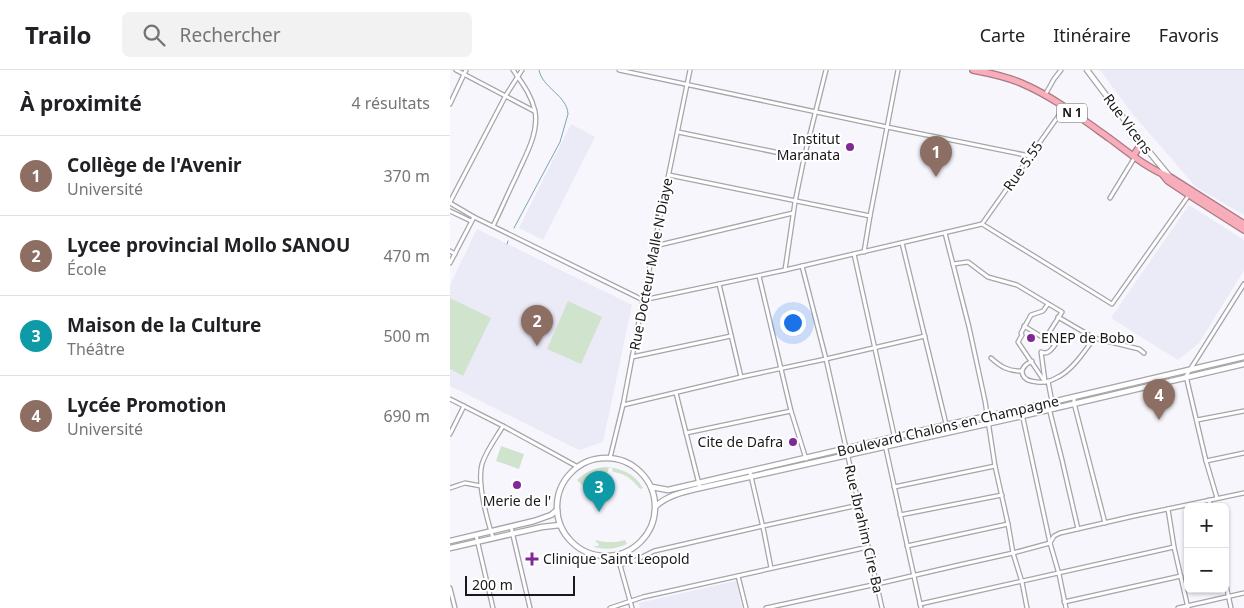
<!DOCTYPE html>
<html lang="fr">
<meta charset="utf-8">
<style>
:root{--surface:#fff;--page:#f2f2f2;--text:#202124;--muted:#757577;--line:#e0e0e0;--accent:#802896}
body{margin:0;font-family:"Noto Sans",sans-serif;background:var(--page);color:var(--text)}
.controls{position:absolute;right:15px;bottom:15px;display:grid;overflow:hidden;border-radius:8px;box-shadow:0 1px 4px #0004}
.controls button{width:45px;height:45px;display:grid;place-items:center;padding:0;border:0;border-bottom:1px solid var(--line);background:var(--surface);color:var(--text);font:25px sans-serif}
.scale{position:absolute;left:15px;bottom:12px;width:110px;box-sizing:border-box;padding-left:5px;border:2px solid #19191b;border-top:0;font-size:14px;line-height:18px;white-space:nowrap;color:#19191b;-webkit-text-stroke:4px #fff;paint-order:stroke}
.you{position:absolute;left:342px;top:252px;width:18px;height:18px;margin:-12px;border:4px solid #fff;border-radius:50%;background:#1a73e8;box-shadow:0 0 0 8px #1a73e833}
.badge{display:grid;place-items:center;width:32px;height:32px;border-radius:50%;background:var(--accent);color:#fff;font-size:16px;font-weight:700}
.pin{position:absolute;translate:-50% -41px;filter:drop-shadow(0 1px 2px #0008)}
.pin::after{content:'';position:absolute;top:26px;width:18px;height:15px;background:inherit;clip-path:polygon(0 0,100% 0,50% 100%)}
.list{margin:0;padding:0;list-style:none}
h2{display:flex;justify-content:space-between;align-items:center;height:65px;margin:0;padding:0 20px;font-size:21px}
h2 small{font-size:16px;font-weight:400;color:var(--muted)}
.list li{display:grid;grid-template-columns:32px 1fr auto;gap:15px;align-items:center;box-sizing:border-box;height:80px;padding:0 20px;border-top:1px solid var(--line)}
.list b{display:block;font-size:19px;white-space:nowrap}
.list p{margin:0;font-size:16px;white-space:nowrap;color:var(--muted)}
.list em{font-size:16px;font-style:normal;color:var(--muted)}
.icon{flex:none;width:28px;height:28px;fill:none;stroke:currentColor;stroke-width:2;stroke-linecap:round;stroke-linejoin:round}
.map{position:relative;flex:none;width:794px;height:538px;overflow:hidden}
header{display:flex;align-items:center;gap:30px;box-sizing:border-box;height:70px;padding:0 25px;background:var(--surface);border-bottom:1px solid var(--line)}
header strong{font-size:24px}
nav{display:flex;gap:28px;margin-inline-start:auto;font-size:18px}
.search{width:350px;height:45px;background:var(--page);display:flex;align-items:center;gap:12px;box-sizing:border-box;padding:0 18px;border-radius:8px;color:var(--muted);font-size:19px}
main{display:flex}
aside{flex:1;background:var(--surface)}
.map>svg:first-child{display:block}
</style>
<header>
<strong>Trailo</strong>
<div class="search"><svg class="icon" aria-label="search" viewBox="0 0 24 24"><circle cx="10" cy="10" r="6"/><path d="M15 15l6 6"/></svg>Rechercher</div>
<nav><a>Carte</a><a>Itinéraire</a><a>Favoris</a></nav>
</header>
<main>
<aside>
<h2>À proximité<small>4 résultats</small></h2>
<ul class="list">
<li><span class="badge" style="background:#8d6e63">1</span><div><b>Collège de l'Avenir</b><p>Université</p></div><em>370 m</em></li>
<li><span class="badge" style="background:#8d6e63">2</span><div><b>Lycee provincial Mollo SANOU</b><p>École</p></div><em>470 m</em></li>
<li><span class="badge" style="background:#0f9aa8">3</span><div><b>Maison de la Culture</b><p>Théâtre</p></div><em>500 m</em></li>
<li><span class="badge" style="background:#8d6e63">4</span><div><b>Lycée Promotion</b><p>Université</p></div><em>690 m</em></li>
</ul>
</aside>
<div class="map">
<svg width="794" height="538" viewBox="0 0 794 538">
<rect width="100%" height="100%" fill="#f7f6fd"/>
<g fill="#ebeaf7">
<polygon points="650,0 794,0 794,145 746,117 681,42"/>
<polygon points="121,54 145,67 93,170 69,158"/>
<polygon points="739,135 794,170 794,200 749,273 728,290 661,248"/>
<polygon points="27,159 182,235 153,372 129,380 0,316 0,215"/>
<polygon points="286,511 292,538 190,538 189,533"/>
</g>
<g fill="#d0e3cd">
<polygon points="0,228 41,248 13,306 0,299"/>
<polygon points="118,231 152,247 131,294 97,279"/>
<polygon points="51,376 74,384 69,399 46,391"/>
<path d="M155,397C171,398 184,403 193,418L190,419C183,410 175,403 163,402L162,398H159L157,404L155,406L146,408L133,416L127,410C135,402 144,398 155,397Z"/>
<path d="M146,470C157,473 165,473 175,470L177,474C166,479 156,480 144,477V476H148L149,474L146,472Z"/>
</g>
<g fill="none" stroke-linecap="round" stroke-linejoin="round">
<g stroke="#7ca4b2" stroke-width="1">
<path d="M64,158L110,72L118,44C117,25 92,18 89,0"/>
<polyline points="57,174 58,171"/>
</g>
<g stroke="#a5a5aa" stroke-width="5.5">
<g id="street">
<polyline points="6,0 84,41"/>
<polyline points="169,0 437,57 580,86"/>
<polyline points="595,25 604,9 611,0"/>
<polyline points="0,34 16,0"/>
<polyline points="228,62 354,88"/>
<polyline points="219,105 420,146"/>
<polyline points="660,128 685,87"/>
<polyline points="0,132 56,25 72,0"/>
<polyline points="0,133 24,147 193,230 335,200 532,154 662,234 739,125"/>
<polyline points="0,141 21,151"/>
<polyline points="532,154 614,38"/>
<path d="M43,156C51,140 58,123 66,107C75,86 89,64 85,41C81,24 72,13 63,0"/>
<polyline points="495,163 519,257 535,331 545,396 558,454 563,483 572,512 577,538"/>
<polyline points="452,173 498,362"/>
<polyline points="205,176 343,143"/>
<polyline points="0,181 5,184"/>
<polyline points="414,182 420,146 448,0"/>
<polyline points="404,184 446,374"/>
<polyline points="0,193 24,147"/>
<polyline points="503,194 518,192 538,207 567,215 612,242 595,269"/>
<polyline points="352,196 376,289 432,538"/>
<polyline points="335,200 345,132 354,88 376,0"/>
<polyline points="309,206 341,341 356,389"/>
<polyline points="269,214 291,307"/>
<polyline points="608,247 644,268 689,279 694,283"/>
<path d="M574,256L605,275C601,280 598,285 591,282L595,311"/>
<polyline points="182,287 281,266"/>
<path d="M541,288C551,297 558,301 571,301"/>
<path d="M582,291C566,299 571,311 587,312C593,313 601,311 606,308C621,302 635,281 644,268"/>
<polyline points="598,311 602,332"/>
<polyline points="595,312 568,272 572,265 571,263 581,245 593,241 598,234"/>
<polyline points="226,323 250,418"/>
<polyline points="624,327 624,333 655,453"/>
<polyline points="0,329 53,356 128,397"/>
<polyline points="173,335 291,307 376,289 475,266"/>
<polyline points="599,338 612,390 628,459"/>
<polyline points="571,339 600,473 609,504 616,538"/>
<polyline points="747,350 794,341"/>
<polyline points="236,363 341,341"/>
<polyline points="0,364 14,336"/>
<polyline points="434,370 471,538"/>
<polyline points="160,388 173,335 193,230 240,0"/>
<polyline points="756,391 794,383"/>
<polyline points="300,402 314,462 321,498"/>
<polyline points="444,417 545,396"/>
<polyline points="0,418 15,413 31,416"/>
<polyline points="767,428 756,391 736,306 794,214"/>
<polyline points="759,430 761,437"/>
<polyline points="718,439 724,477 738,538"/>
<polyline points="450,445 552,425"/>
<polyline points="61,457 80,538"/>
<polyline points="26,465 43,538"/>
<path d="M43,468C37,449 27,413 32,394C36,381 46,368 53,356"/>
<polyline points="457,476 558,454"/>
<polyline points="166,486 170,495 182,538"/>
<polyline points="170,495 186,490 204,481 313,456 409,435"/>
<polyline points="288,506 296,538"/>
<polyline points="775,510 781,538"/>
<polyline points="0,518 5,538"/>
<polyline points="614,532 731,506"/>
<polyline points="470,534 724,477"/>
<polyline points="160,538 193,527 418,477"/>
<polyline points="316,538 427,514 509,495 563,483 600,473 604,466 610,463 684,446 794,423"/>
<polyline points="728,538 794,523"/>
</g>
</g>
<g stroke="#a5a5aa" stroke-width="7">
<g id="secondary">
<polyline points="637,0 692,73 719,106"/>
<circle cx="156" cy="437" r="49"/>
<polyline points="202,417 218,420 248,413 496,355 598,333 794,287"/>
<path d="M206,436C218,425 234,422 250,418L572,346L794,294"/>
<polyline points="0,471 84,451 101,445 107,440"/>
<polyline points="0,478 92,457 110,455"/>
</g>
</g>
<g stroke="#aa7983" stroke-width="8">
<g id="highway">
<path d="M523,0C539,3 555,6 571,13C602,26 631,48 659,68C678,82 698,99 720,107L794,154"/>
<polyline points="683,86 692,73"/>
<polyline points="713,105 718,111 739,125 794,160"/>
</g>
</g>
<use href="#street" stroke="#fff" stroke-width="3"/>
<use href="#secondary" stroke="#fff" stroke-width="4.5"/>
<use href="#highway" stroke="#f8adbb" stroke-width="5.5"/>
</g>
<g fill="#802896" stroke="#fff" stroke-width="2">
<circle cx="400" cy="77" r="5"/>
<circle cx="581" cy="268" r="5"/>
<circle cx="343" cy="372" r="5"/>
<circle cx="67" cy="415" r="5"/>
<path d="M79.5 481.5h5v5h5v5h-5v5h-5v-5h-5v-5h5z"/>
</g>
<g text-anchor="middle" stroke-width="4" stroke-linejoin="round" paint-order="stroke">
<rect fill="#fff" stroke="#5e5e5f" stroke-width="1" x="607" y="33.5" width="30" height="19" rx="4"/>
<g font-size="12" font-weight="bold" fill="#19191b">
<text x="622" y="47">N 1</text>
</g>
<g font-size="14" fill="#19191b" stroke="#fff">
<text transform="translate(678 54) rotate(53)" y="5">Rue Vicens</text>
<text transform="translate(573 96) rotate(-55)" y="5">Rue 5.55</text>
<text transform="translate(201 194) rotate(-79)" y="5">Rue Docteur Malle N'Diaye</text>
<text transform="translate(498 356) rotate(-13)" y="5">Boulevard Chalons en Champagne</text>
<text transform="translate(414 459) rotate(77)" y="5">Rue Ibrahim Cire Ba</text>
</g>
<g font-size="14" fill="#19191b" stroke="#fff" text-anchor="end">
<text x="390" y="74">Institut<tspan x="390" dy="16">Maranata</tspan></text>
<text x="591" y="273" text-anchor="start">ENEP de Bobo</text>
<text x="333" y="377">Cite de Dafra</text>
<text x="67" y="436" text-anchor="middle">Merie de l'</text>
<text x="93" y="494" text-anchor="start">Clinique Saint Leopold</text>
</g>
</g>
</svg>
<div class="controls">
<button>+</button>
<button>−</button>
</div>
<div class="scale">200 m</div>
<div class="you"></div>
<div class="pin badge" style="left:486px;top:107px;background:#8d6e63">1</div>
<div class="pin badge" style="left:87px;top:276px;background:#8d6e63">2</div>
<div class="pin badge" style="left:149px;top:442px;background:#0f9aa8">3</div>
<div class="pin badge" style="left:709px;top:350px;background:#8d6e63">4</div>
</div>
</main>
